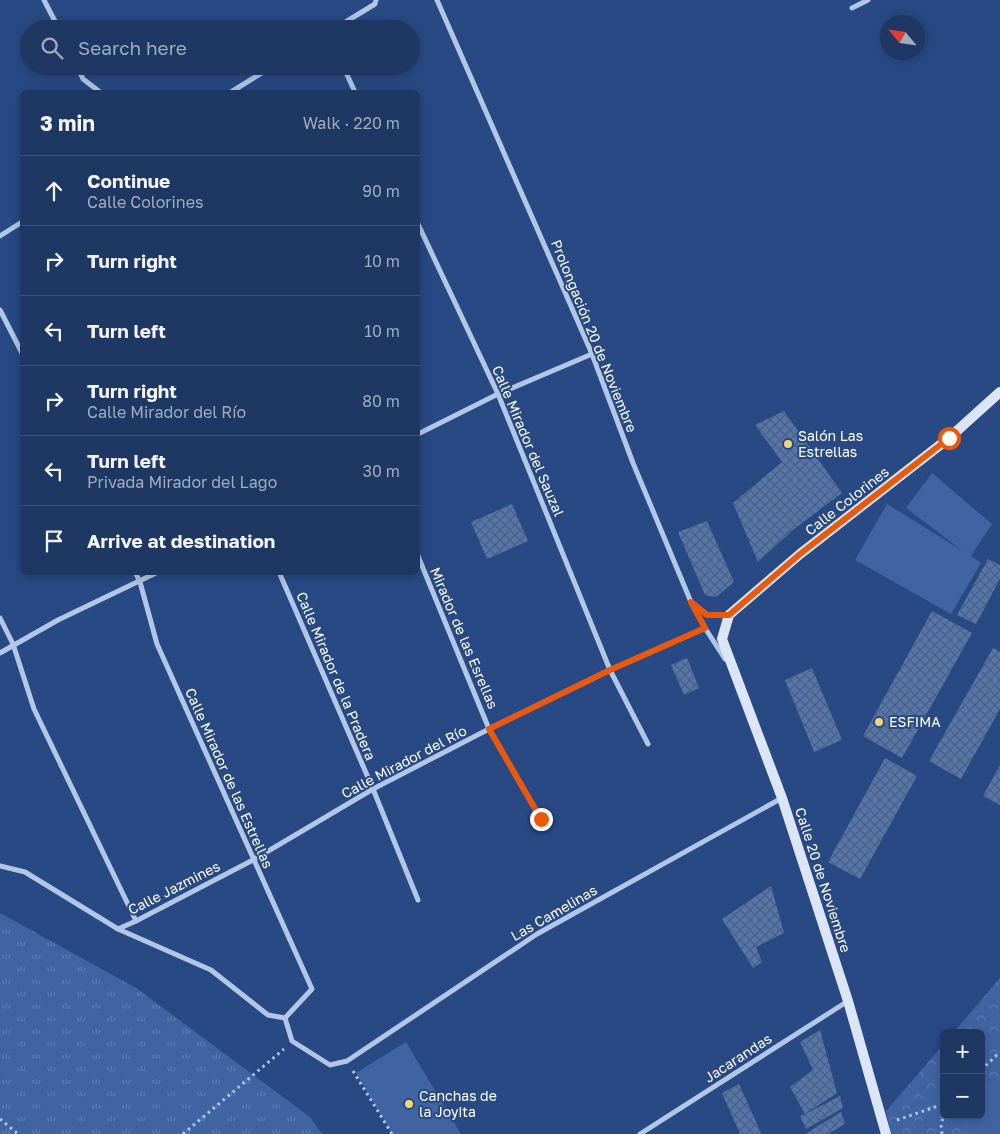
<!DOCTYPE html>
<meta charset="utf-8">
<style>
:root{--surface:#1e3763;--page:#2b426c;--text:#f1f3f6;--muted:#a1acbe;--line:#3c5178}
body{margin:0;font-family:"Golos Text",sans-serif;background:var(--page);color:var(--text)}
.controls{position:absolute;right:15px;bottom:15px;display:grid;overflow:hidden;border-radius:8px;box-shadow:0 2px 12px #0003}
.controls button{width:45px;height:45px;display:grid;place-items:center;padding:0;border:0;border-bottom:1px solid var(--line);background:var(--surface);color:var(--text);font:25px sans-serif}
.compass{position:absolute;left:880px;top:15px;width:45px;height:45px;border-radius:50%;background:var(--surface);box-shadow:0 2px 12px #0003;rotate:299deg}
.stop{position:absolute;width:15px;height:15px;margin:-11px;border:4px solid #ea580c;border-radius:50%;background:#fff}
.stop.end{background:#ea580c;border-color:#fff;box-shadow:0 1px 5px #0008}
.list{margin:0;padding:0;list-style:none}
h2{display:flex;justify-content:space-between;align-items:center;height:65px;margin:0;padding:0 20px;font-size:21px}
h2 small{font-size:16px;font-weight:400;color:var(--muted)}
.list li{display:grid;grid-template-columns:32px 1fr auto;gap:15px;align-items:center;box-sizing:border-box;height:70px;padding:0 20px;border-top:1px solid var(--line)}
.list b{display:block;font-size:19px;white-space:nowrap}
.list p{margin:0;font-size:16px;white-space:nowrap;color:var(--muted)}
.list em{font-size:16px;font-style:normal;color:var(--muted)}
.icon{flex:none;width:28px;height:28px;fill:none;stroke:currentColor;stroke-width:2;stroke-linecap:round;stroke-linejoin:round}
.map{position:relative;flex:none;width:1000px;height:1134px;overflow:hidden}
.search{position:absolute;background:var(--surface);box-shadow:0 2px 12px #0003;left:20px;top:20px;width:400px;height:55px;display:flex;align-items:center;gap:12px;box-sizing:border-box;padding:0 18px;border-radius:28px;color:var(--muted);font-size:19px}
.panel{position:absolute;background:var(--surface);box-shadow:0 2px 12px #0003;left:20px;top:90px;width:400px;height:485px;border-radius:8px}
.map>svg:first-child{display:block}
</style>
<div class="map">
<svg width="1000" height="1134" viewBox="0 0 1000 1134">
<defs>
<pattern id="grass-tufts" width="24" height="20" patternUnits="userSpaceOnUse" patternTransform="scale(1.25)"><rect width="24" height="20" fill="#4064a2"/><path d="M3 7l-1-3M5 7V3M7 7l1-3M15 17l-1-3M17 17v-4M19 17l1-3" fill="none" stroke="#5d7bb0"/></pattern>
<pattern id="park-crowns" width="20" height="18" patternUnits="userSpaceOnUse" patternTransform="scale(1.25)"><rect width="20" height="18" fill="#4064a2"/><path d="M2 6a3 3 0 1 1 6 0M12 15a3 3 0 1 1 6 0" fill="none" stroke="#5d7bb0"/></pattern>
<pattern id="building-cross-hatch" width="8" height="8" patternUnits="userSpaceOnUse" patternTransform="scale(1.25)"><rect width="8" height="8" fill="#5575ad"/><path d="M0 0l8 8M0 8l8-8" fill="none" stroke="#50607c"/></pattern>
</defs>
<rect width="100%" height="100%" fill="#284984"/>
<polygon fill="url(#grass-tufts)" points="0,913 136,988 310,1117 322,1134 0,1134"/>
<polygon fill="url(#park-crowns)" points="1000,978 1000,1134 891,1134 886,1111 944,1044 944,1115 981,1115 981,1033 953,1033"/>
<g fill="#4064a2">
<polygon points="932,473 992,524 971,556 981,563 951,614 855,560 887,504 963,551 906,508"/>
<polygon points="406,1042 461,1134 392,1134 356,1073"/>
<polygon points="1000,1081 1000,1134 978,1134 962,1116 981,1115 981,1098"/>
</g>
<g fill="url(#building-cross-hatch)">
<polygon points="784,411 842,493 794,529 758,562 733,503 782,462 755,425"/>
<polygon points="512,504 528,541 487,559 471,522"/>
<polygon points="707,521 734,582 716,597 705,595 678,532"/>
<polygon points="988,559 1000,565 1000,579 976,624 957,615"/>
<polygon points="932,611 972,633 902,758 863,736"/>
<polygon points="993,648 1000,652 1000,709 961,779 929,761"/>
<polygon points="687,658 699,688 684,695 671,665"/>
<polygon points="812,668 842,740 814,752 785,680"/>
<polygon points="885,758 917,776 860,879 828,862"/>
<polygon points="1000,765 1000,805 983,796"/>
<polygon points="771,886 784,933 756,947 762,962 753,968 722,919"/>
<polygon points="820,1030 837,1093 805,1114 840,1096 843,1108 806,1129 800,1116 805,1114 790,1087 813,1070 800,1042"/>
<polygon points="739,1084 761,1133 759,1134 740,1134 722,1093"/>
<polygon points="841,1112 845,1124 828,1134 805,1134"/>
</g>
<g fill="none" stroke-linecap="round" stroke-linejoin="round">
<g stroke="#b2c6e7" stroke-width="3" stroke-dasharray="2.5 4" stroke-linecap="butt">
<polyline points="981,1070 1000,1052"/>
<polyline points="353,1071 392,1134"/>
<polyline points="0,1119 18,1134"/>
<polyline points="897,1120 944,1104"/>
<polyline points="183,1134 284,1049"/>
<polyline points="942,1134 941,1125 944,1114"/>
</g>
<g stroke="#b2c6e7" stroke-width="5">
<polyline points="44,0 59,29"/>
<polyline points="437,0 592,354 633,463 691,602 705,628 725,659"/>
<polyline points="852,8 868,0"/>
<polyline points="334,29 375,4 376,0"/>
<polyline points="77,66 83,79 100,92"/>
<polyline points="343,66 355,92"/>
<polyline points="231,92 273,66"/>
<polyline points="418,224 498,394 610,670 648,744"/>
<polyline points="0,236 22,222"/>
<polyline points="0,310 22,353"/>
<polyline points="418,434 498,394 592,354"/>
<polyline points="418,556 489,729 541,819"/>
<polyline points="135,572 140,582 157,644 312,989 285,1018 292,1041 330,1065 347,1061 537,934 782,798"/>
<polyline points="279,572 373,789 418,900"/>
<polyline points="694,604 707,615 729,615"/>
<polyline points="0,618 13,644 34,709 136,921"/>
<polyline points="0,653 58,620 158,572"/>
<polyline points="0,866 25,872 118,929 136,921 253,860 373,789 489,729 610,670 705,628"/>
<polyline points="118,929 211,970 268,1015 285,1018"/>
<polyline points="640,1134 848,1001"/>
</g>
<polyline stroke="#dbe5f6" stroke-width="10" points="886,1134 848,1001 782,798 722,639 729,615 800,554 949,438 1000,392"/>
</g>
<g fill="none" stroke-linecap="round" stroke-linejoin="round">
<polyline stroke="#ea580c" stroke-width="6" points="541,819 489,729 610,670 705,628 691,602 707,615 729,615 800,554 949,438"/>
</g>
<g fill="#efd678" stroke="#284984" stroke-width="2">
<circle cx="788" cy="444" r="5"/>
<circle cx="879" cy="722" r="5"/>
<circle cx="409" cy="1104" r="5"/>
</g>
<g text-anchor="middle" stroke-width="4" stroke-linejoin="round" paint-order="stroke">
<g font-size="14" fill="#fff" stroke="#284984">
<text transform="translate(594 336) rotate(68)" y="5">Prolongación 20 de Noviembre</text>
<text transform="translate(528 441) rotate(67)" y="5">Calle Mirador del Sauzal</text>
<text transform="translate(847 501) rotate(-38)" y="5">Calle Colorines</text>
<text transform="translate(464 638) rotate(67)" y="5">Mirador de las Esrellas</text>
<text transform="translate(336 676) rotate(67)" y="5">Calle Mirador de la Pradera</text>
<text transform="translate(404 762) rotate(-28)" y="5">Calle Mirador del Río</text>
<text transform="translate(229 778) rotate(66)" y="5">Calle Mirador de las Estrellas</text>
<text transform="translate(823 880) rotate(72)" y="5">Calle 20 de Noviembre</text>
<text transform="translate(174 888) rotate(-27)" y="5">Calle Jazmines</text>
<text transform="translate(554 913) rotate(-30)" y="5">Las Camelinas</text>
<text transform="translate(738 1058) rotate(-33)" y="5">Jacarandas</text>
</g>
<g font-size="14" fill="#fff" stroke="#284984" text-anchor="start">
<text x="798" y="441">Salón Las<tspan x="798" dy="16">Estrellas</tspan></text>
<text x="889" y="727">ESFIMA</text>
<text x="419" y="1101">Canchas de<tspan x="419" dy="16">la Joyita</tspan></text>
</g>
</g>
</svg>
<div class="controls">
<button>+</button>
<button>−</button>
</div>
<svg class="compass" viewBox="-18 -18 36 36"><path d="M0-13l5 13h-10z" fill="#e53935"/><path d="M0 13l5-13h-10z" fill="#a1acbe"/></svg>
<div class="stop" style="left:949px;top:438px"></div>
<div class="stop end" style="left:541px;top:819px"></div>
<div class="search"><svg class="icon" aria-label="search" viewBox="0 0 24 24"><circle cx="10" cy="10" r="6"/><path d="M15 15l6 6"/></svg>Search here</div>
<section class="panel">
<h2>3 min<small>Walk · 220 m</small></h2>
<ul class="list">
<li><svg class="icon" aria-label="ahead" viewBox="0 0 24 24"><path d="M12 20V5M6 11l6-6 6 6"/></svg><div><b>Continue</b><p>Calle Colorines</p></div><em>90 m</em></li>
<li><svg class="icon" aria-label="right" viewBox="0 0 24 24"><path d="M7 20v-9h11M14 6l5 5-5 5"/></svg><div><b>Turn right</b></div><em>10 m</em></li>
<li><svg class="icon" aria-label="left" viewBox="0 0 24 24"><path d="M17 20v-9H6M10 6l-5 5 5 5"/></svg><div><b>Turn left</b></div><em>10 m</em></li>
<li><svg class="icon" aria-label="right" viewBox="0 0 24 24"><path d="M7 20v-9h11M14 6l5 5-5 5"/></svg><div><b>Turn right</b><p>Calle Mirador del Río</p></div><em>80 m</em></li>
<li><svg class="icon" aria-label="left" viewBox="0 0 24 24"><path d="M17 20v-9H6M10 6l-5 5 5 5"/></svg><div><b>Turn left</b><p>Privada Mirador del Lago</p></div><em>30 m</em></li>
<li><svg class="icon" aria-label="arrive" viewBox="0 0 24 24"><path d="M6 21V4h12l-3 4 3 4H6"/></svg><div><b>Arrive at destination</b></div></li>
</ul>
</section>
</div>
